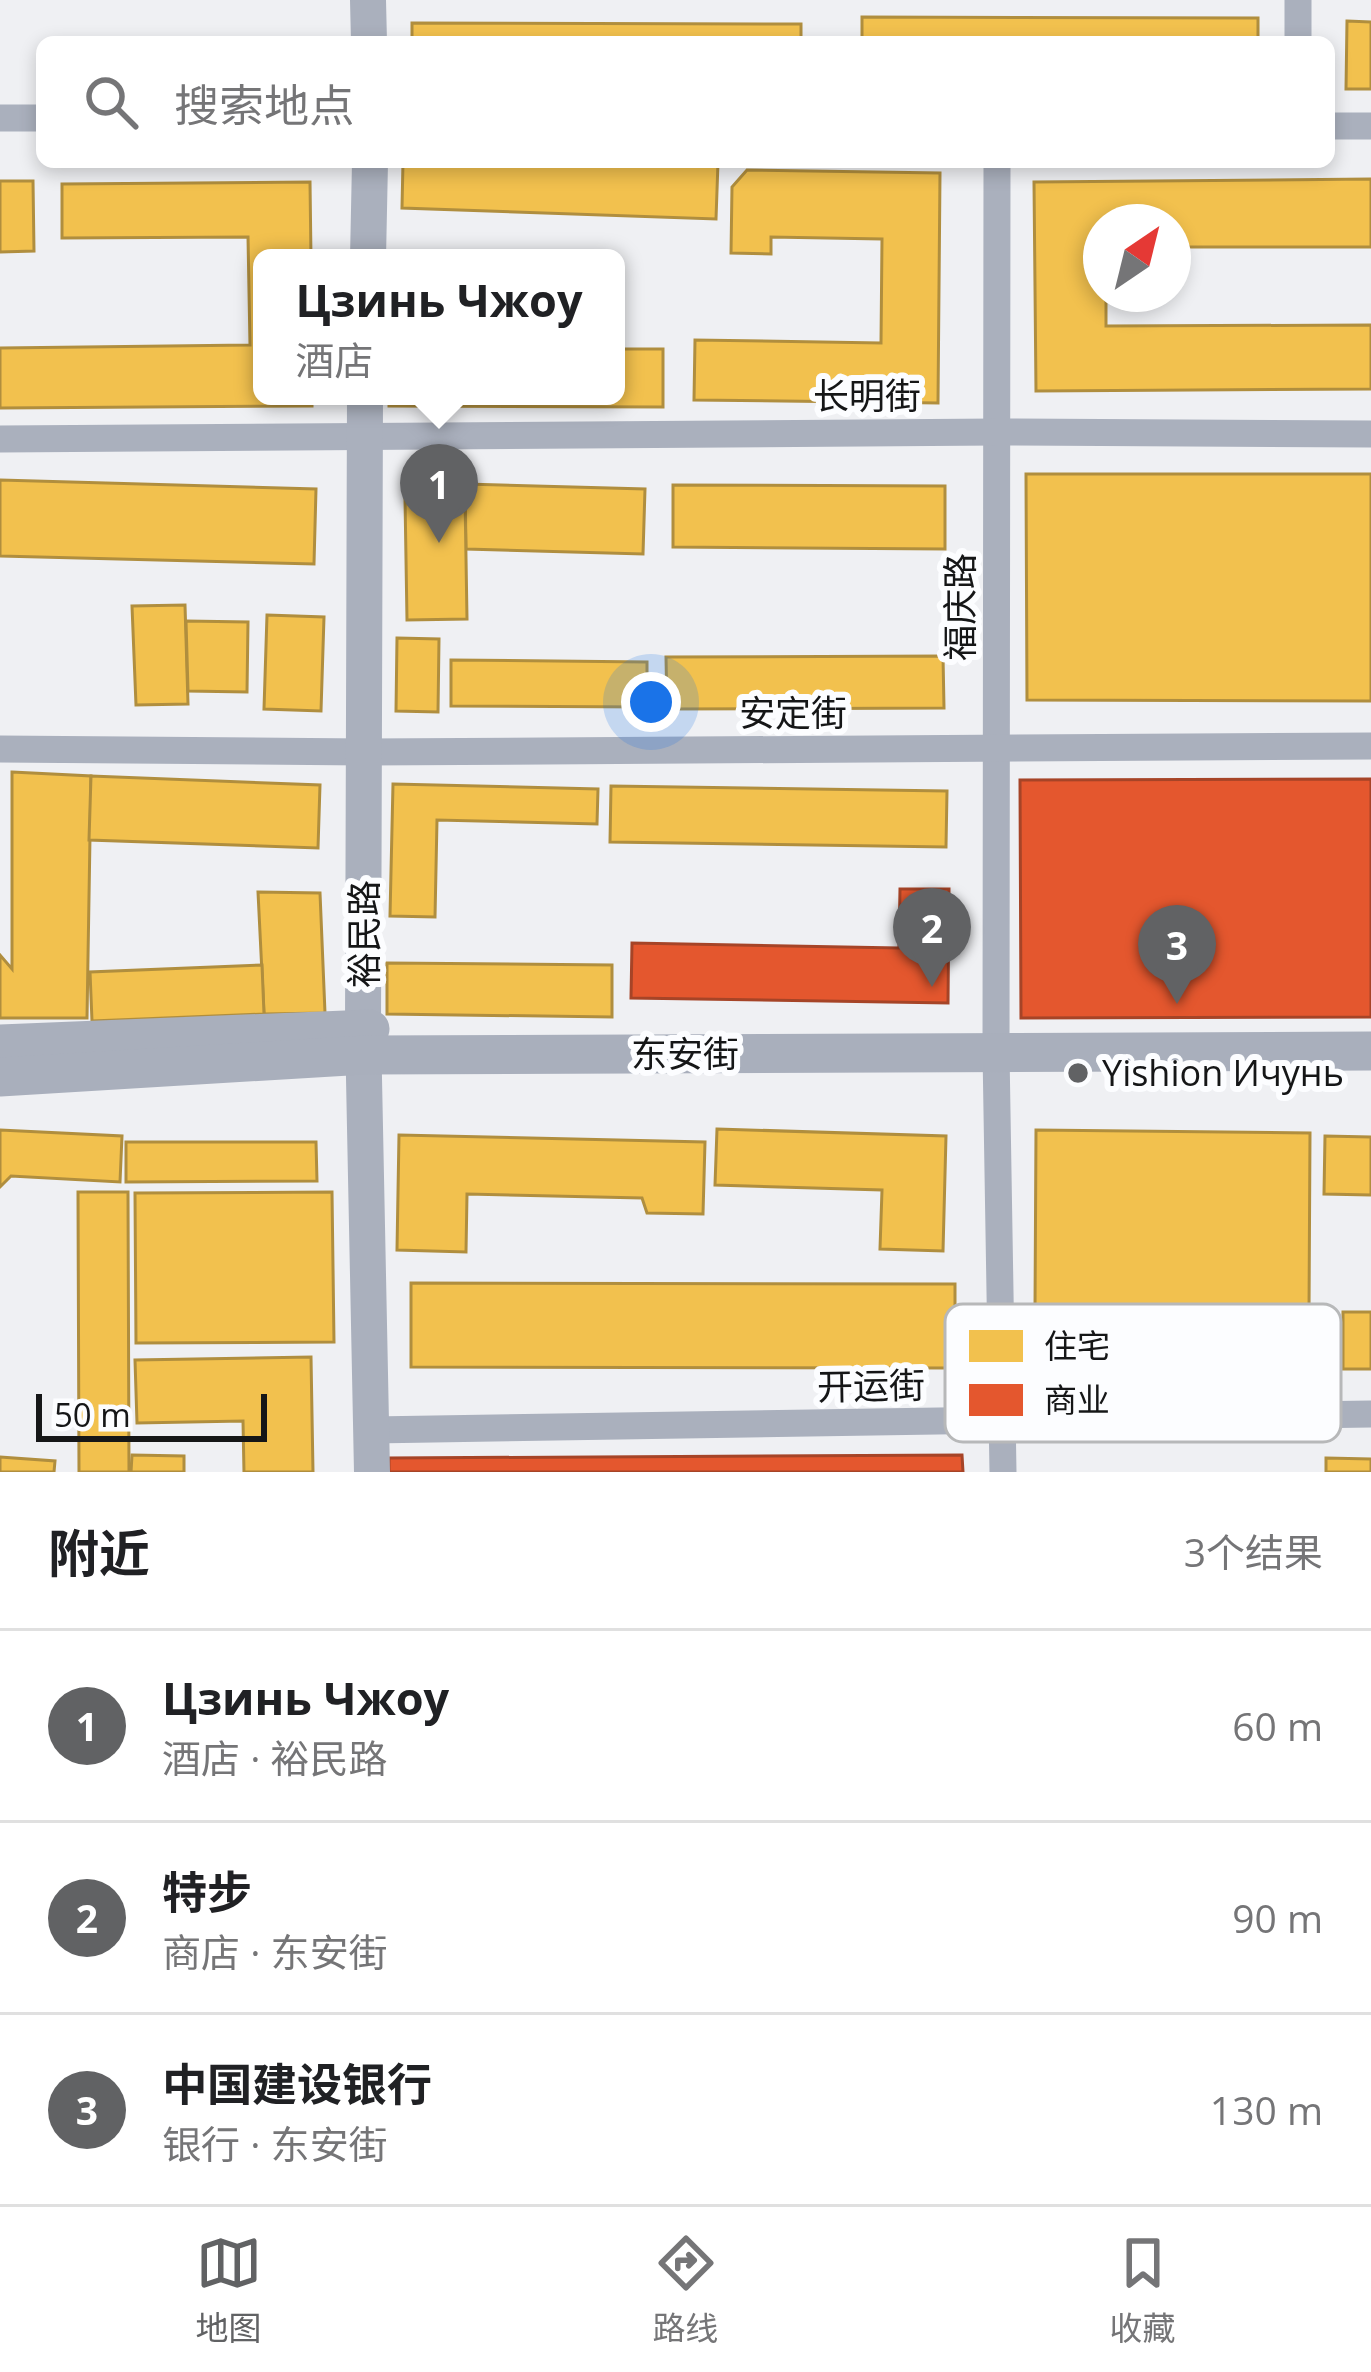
<!DOCTYPE html>
<html lang="zh">
<meta charset="utf-8">
<style>
:root{--surface:#fff;--page:#f6f6f6;--text:#202124;--muted:#757577;--line:#e0e0e0;--accent:#616264}
body{margin:0;font-family:"Open Sans","Noto Sans SC",sans-serif;background:var(--page);color:var(--text)}
.compass{position:absolute;left:1083px;top:204px;width:108px;height:108px;border-radius:50%;background:var(--surface);box-shadow:0 6px 18px #0003;rotate:35deg}
.scale{position:absolute;left:36px;bottom:30px;width:231px;box-sizing:border-box;padding-left:12px;border:6px solid #151617;border-top:0;font-size:33px;line-height:42px;white-space:nowrap;color:#151617;-webkit-text-stroke:9px #fcfdff;paint-order:stroke}
.you{position:absolute;left:651px;top:702px;width:42px;height:42px;margin:-30px;border:9px solid #fff;border-radius:50%;background:#1a73e8;box-shadow:0 0 0 18px #1a73e833}
.badge{display:grid;place-items:center;width:78px;height:78px;border-radius:50%;background:var(--accent);color:#fff;font-size:39px;font-weight:700}
.pin{position:absolute;translate:-50% -99px;filter:drop-shadow(0 3px 6px #0008)}
.pin::after{content:'';position:absolute;top:63px;width:42px;height:36px;background:inherit;clip-path:polygon(0 0,100% 0,50% 100%)}
.popup{position:absolute;left:253px;top:249px;width:372px;height:156px;box-sizing:border-box;display:grid;place-content:center;border-radius:18px;background:var(--surface);filter:drop-shadow(0 3px 9px #0005);font-size:39px;white-space:nowrap;color:var(--muted)}
.popup b{font-size:45px;color:var(--text)}
.popup::after{content:'';position:absolute;left:50%;top:100%;margin-left:-24px;border:24px solid transparent;border-top-color:var(--surface)}
.list{margin:0;padding:0;list-style:none}
h2{display:flex;justify-content:space-between;align-items:center;height:156px;margin:0;padding:0 48px;font-size:51px}
h2 small{font-size:39px;font-weight:400;color:var(--muted)}
.list li{display:grid;grid-template-columns:78px 1fr auto;gap:36px;align-items:center;box-sizing:border-box;height:192px;padding:0 48px;border-top:3px solid var(--line)}
.list b{display:block;font-size:45px;white-space:nowrap}
.list p{margin:0;font-size:39px;white-space:nowrap;color:var(--muted)}
.list em{font-size:39px;font-style:normal;color:var(--muted)}
.icon{flex:none;width:66px;height:66px;fill:none;stroke:currentColor;stroke-width:2;stroke-linecap:round;stroke-linejoin:round}
.map{position:relative;flex:none;width:1371px;height:1472px;overflow:hidden}
.search{position:absolute;background:var(--surface);box-shadow:0 6px 18px #0003;left:36px;right:36px;top:36px;height:132px;display:flex;align-items:center;gap:30px;box-sizing:border-box;padding:0 42px;border-radius:18px;color:var(--muted);font-size:45px}
.sheet{height:732px;background:var(--surface)}
nav{display:flex;justify-content:space-around;align-items:center;box-sizing:border-box;height:168px;border-top:3px solid var(--line);background:var(--surface);font-size:33px;color:var(--muted)}
nav a{display:grid;justify-items:center;gap:6px}
nav .on{color:var(--accent)}
.map>svg:first-child{display:block}
</style>
<div class="map">
<svg width="1371" height="1472" viewBox="0 0 1371 1472">
<rect width="100%" height="100%" fill="#eff0f3"/>
<g fill="#f2c14e" stroke="#b08e3e" stroke-width="3">
<polygon points="862,17 1258,18 1258,42 862,42"/>
<polygon points="1347,21 1371,22 1371,89 1346,89"/>
<polygon points="412,23 801,24 801,42 412,42"/>
<polygon points="403,162 718,162 716,219 402,208"/>
<polygon points="747,170 940,173 938,403 694,400 695,340 881,343 882,239 771,237 771,254 731,253 732,187"/>
<polygon points="1371,179 1371,247 1173,247 1173,222 1101,222 1101,294 1106,294 1106,326 1371,325 1371,389 1036,391 1034,182"/>
<polygon points="0,181 33,181 34,251 0,252"/>
<polygon points="310,182 311,258 262,258 262,396 312,396 312,406 0,408 0,348 250,345 248,237 62,238 62,184"/>
<polygon points="616,349 663,349 663,407 389,406 389,396 616,396"/>
<polygon points="1026,474 1371,474 1371,701 1027,700"/>
<polygon points="0,480 316,489 314,564 0,556"/>
<polygon points="465,484 645,489 643,554 466,549"/>
<polygon points="673,485 945,486 945,549 673,547"/>
<polygon points="465,497 467,619 407,620 405,498"/>
<polygon points="185,605 188,704 136,705 132,606"/>
<polygon points="267,615 324,617 321,711 264,709"/>
<polygon points="186,621 248,622 247,692 188,691"/>
<polygon points="397,638 439,639 438,712 396,711"/>
<polygon points="943,656 944,708 667,709 666,657"/>
<polygon points="451,660 647,662 647,707 451,706"/>
<polygon points="12,772 91,776 87,1018 0,1018 0,955 12,969"/>
<polygon points="91,776 320,785 318,848 89,840"/>
<polygon points="393,784 598,789 597,824 437,820 435,917 390,916"/>
<polygon points="611,786 947,791 946,847 610,842"/>
<polygon points="258,892 320,893 325,1013 264,1014"/>
<polygon points="387,963 612,965 612,1017 387,1014"/>
<polygon points="262,965 264,1014 92,1021 90,972"/>
<polygon points="717,1129 946,1136 943,1251 880,1249 882,1190 715,1185"/>
<polygon points="0,1130 122,1136 120,1182 11,1176 0,1187"/>
<polygon points="1036,1130 1310,1133 1309,1312 1035,1309"/>
<polygon points="399,1135 705,1142 703,1214 647,1213 642,1198 467,1194 466,1252 397,1250"/>
<polygon points="1325,1136 1371,1137 1371,1195 1324,1194"/>
<polygon points="126,1142 316,1142 317,1181 126,1182"/>
<polygon points="78,1192 128,1192 129,1472 79,1472"/>
<polygon points="332,1192 334,1342 136,1343 135,1193"/>
<polygon points="411,1283 955,1284 955,1368 411,1367"/>
<polygon points="1035,1309 1309,1312 1309,1378 1035,1373"/>
<rect x="1343" y="1312" width="28" height="57"/>
<polygon points="311,1357 313,1472 244,1472 243,1421 137,1423 135,1360"/>
<polygon points="132,1455 184,1456 184,1472 131,1472"/>
<polygon points="0,1457 55,1461 54,1472 0,1472"/>
<polygon points="1326,1458 1371,1459 1371,1472 1326,1472"/>
</g>
<g fill="#e4572e" stroke="#a64427" stroke-width="3">
<polygon points="1371,779 1371,1017 1021,1018 1020,780"/>
<polygon points="900,889 949,889 948,1003 631,998 632,943 899,948"/>
<polygon points="962,1455 963,1472 389,1472 389,1458"/>
</g>
<g fill="none" stroke-linecap="round" stroke-linejoin="round">
<g stroke="#aab0bd" stroke-width="27">
<polyline points="1298,0 1298,42"/>
<polyline points="0,118 42,118"/>
<polyline points="1329,126 1371,126"/>
<polyline points="997,162 996,1052 1003,1472"/>
<polyline points="0,439 997,432 1371,434"/>
<polyline points="0,749 365,752 1371,746"/>
<polyline points="372,1430 1371,1414"/>
</g>
<g stroke="#aab0bd" stroke-width="36">
<polyline points="368,0 369,42"/>
<polyline points="368,258 370,162"/>
<polyline points="365,396 363,1029 372,1472"/>
</g>
<g stroke="#a9afbc" stroke-width="39">
<polyline points="0,1044 370,1029"/>
<polyline points="0,1077 365,1055 1371,1051"/>
</g>
</g>
<circle fill="#616264" stroke="#fcfdff" stroke-width="4.5" cx="1078" cy="1073" r="12"/>
<g text-anchor="middle" stroke-width="12" stroke-linejoin="round" paint-order="stroke">
<g font-size="36" fill="#151617" stroke="#fcfdff">
<text x="867" y="409">长明街</text>
<text transform="translate(960 607) rotate(-90)" y="13">福庆路</text>
<text x="793" y="726">安定街</text>
<text transform="translate(364 934) rotate(-90)" y="13">裕民路</text>
<text x="685" y="1067">东安街</text>
<text transform="translate(871 1386) rotate(-1)" y="13">开运街</text>
</g>
<g font-size="36" fill="#151617" stroke="#fcfdff" text-anchor="start">
<text x="1102" y="1086">Yishion Ичунь</text>
</g>
</g>
<rect x="945" y="1304" width="396" height="138" rx="18" fill="#fcfdff" stroke="#b7b8b9" stroke-width="3"/>
<rect x="969" y="1330" width="54" height="32" fill="#f2c14e"/>
<rect x="969" y="1384" width="54" height="32" fill="#e4572e"/>
<g font-size="33" fill="#151617">
<text x="1044" y="1358">住宅</text>
<text x="1044" y="1412">商业</text>
</g>
</svg>
<svg class="compass" viewBox="-18 -18 36 36"><path d="M0-13l5 13h-10z" fill="#e53935"/><path d="M0 13l5-13h-10z" fill="#757577"/></svg>
<div class="scale">50 m</div>
<div class="you"></div>
<div class="pin badge" style="left:439px;top:543px">1</div>
<div class="popup"><b>Цзинь Чжоу</b>酒店</div>
<div class="pin badge" style="left:932px;top:987px">2</div>
<div class="pin badge" style="left:1177px;top:1004px">3</div>
<div class="search"><svg class="icon" aria-label="search" viewBox="0 0 24 24"><circle cx="10" cy="10" r="6"/><path d="M15 15l6 6"/></svg>搜索地点</div>
</div>
<section class="sheet">
<h2>附近<small>3个结果</small></h2>
<ul class="list">
<li><span class="badge">1</span><div><b>Цзинь Чжоу</b><p>酒店 · 裕民路</p></div><em>60 m</em></li>
<li><span class="badge">2</span><div><b>特步</b><p>商店 · 东安街</p></div><em>90 m</em></li>
<li><span class="badge">3</span><div><b>中国建设银行</b><p>银行 · 东安街</p></div><em>130 m</em></li>
</ul>
</section>
<nav>
<a class="on"><svg class="icon" aria-label="map" viewBox="0 0 24 24"><path d="M3 6l6-2 6 2 6-2v14l-6 2-6-2-6 2zM9 4v14M15 6v14"/></svg>地图</a>
<a><svg class="icon" aria-label="directions" viewBox="0 0 24 24"><path d="M12 3l9 9-9 9-9-9zM9 14v-3h6M13 9l2 2-2 2"/></svg>路线</a>
<a><svg class="icon" aria-label="saved" viewBox="0 0 24 24"><path d="M7 4h10v16l-5-4-5 4z"/></svg>收藏</a>
</nav>
